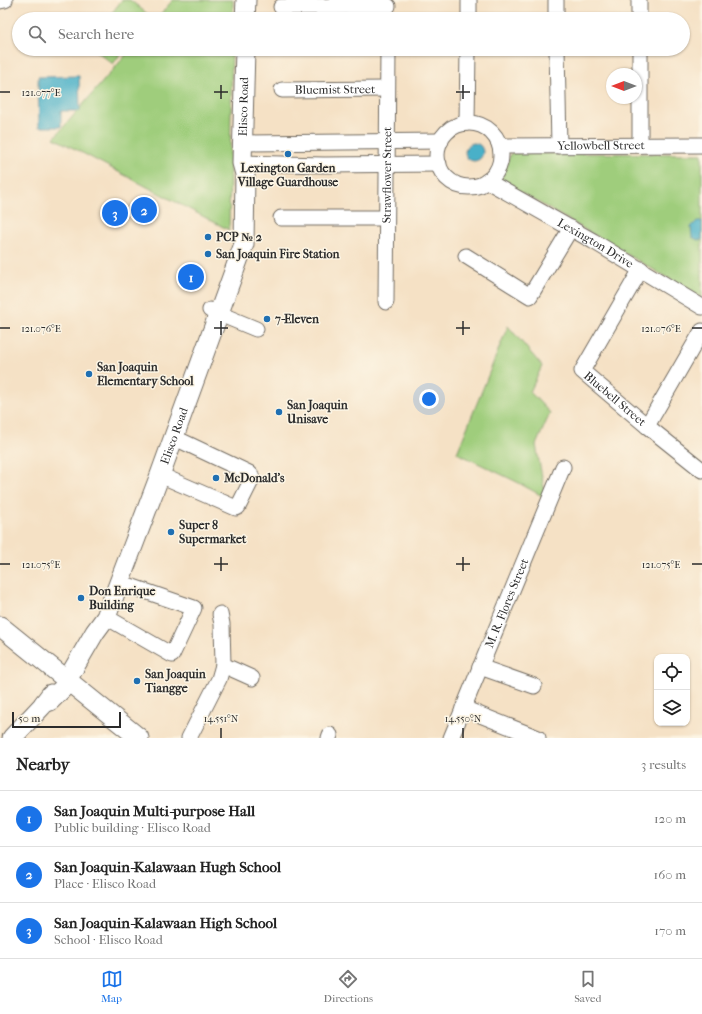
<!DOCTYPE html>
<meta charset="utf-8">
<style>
:root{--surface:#fff;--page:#f6f6f6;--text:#222;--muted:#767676;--line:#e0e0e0;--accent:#1a73e8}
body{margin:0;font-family:"IM FELL French Canon",serif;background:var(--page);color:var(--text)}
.controls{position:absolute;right:12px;bottom:12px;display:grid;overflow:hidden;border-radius:8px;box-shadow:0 1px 3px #0004}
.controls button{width:36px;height:36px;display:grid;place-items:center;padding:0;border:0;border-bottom:1px solid var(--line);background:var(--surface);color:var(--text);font:20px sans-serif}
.compass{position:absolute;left:606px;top:68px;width:36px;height:36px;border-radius:50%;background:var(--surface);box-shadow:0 1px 3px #0004;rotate:270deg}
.scale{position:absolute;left:12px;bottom:10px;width:109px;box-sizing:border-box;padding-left:4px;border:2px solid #2b2b2b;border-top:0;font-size:11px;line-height:14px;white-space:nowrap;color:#2b2b2b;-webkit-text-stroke:3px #fcf5e5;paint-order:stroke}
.you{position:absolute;left:429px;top:399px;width:14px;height:14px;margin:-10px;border:3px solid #fff;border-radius:50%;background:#1a73e8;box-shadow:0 0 0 6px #1a73e833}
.badge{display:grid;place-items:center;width:26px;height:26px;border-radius:50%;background:var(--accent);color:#fff;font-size:13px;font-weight:700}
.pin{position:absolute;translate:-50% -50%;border:2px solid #fff;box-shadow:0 1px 4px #0006}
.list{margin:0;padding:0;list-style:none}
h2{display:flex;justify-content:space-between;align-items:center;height:52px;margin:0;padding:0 16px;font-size:17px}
h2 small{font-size:13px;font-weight:400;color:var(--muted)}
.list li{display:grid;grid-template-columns:26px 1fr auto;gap:12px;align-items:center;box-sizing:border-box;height:56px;padding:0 16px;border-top:1px solid var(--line)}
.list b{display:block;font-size:15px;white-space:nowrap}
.list p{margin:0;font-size:13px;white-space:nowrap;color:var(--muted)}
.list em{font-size:13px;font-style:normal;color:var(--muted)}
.icon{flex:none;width:22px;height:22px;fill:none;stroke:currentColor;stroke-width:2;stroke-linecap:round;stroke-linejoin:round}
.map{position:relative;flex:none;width:702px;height:738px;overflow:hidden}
.search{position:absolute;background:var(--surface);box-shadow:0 1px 3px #0004;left:12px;right:12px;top:12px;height:44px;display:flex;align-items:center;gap:10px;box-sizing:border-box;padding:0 14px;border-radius:22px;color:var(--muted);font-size:15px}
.sheet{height:220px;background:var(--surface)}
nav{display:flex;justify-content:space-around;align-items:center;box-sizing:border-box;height:56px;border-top:1px solid var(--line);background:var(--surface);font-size:11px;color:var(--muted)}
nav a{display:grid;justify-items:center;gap:2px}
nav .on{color:var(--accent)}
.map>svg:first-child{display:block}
</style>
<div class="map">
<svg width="702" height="738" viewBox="0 0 702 738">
<rect width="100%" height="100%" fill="#fcf5e5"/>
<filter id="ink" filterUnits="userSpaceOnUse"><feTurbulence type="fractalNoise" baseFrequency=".025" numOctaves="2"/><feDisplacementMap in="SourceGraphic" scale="8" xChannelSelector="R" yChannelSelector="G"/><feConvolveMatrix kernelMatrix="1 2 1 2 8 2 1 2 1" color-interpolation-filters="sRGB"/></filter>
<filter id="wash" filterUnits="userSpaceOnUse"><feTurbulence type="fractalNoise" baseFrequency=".012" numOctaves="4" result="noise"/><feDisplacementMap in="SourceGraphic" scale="16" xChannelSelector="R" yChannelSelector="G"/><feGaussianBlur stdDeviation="0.9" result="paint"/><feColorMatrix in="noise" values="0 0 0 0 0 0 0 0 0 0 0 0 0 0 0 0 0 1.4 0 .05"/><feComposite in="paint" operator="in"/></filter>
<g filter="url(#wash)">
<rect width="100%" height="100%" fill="#f5e1c5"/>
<g fill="#9fcd7b" stroke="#657c53">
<polygon points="122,0 130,0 150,16 147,19 107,19"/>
<polygon points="173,0 233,0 233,19 156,19"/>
<polygon points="94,49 124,49 113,64"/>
<polygon points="131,49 232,49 229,230 54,138"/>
<polygon points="511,153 702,154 702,298 500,180"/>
<polygon points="508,326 542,366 530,392 550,413 536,445 546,498 517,482 457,453"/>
</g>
<g fill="#49b0c8" stroke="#3a6e7a">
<polygon points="79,76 80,111 61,111 61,127 39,127 38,77"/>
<circle cx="474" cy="152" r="9"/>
<polygon points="697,221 702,221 702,240 698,240 692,237 691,227"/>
</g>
</g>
<g filter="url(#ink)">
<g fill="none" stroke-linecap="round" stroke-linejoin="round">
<g stroke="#726b61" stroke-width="17">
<g id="minor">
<polyline points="556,0 556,19"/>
<polyline points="639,0 639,19"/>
<polyline points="0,1 5,0"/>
<polyline points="281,7 388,6"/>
<polyline points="469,19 469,0"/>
<polyline points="557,49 559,146"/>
<polyline points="640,49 640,145"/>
<path id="s1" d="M282,90L387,89"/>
<polyline points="467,123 468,49"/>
<circle cx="469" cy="155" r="32"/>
<polyline points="243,143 441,141"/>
<path id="s2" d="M500,146L702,145"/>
<polyline points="242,163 324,165 439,164"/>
<path id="s3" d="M487,181L593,241L702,307"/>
<polyline points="281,218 386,218"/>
<polyline points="466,256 530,296 571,228"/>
<path id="s4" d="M641,269L582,371L647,426L702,470"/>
<path id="s5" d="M386,302L388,49"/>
<polyline points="210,310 256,329"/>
<polyline points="647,426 702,331"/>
<polyline points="160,475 236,508 238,507 252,479 251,475 249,473 173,437"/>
<polyline points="220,614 222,624 223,665"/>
<polyline points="106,617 172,655 194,608 119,582"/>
<polyline points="480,667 534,686"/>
<polyline points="463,708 538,738"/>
<polyline points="189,738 219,679 223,665 252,678"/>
<polyline points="329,738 330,735"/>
<path id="s6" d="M451,738L563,467"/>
</g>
</g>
<g stroke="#726b61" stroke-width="21">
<g id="major">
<polyline points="245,19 246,0"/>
<polyline points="0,626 139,738"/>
<path id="s7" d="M44,703L50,701L67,684V680L95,632L106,617L160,475L244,244L245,174L242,163L245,49"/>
<polyline points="12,738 42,706 51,694"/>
</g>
</g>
<use href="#minor" stroke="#fff" stroke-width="15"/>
<use href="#major" stroke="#fff" stroke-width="19"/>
</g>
</g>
<path fill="none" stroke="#2b2b2b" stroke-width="1.5" d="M221,85V99M463,85V99M0,92H10M214,92H228M456,92H470M221,321V335M463,321V335M0,328H10M214,328H228M456,328H470M692,328H702M221,557V571M463,557V571M0,564H10M214,564H228M456,564H470M692,564H702M221,728V738M463,728V738"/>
<g fill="#1f6fb2" stroke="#fcf5e5" stroke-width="1.5">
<circle cx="288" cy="154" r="4"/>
<circle cx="208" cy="237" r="4"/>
<circle cx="208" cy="254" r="4"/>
<circle cx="267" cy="319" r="4"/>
<circle cx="89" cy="374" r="4"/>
<circle cx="279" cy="412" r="4"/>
<circle cx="216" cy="478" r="4"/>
<circle cx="171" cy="532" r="4"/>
<circle cx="81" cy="598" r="4"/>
<circle cx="137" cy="681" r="4"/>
</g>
<g text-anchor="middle" stroke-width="3" stroke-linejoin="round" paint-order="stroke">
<g font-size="12" fill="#2b2b2b" stroke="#fcf5e5">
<text dy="4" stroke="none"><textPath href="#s1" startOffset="53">Bluemist Street</textPath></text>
<text dy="4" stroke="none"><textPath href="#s7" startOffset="644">Elisco Road</textPath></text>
<text dy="4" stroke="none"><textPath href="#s2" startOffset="101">Yellowbell Street</textPath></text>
<text dy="4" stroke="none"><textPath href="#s5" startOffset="127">Strawflower Street</textPath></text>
<text dy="4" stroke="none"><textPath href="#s3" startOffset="125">Lexington Drive</textPath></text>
<text dy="4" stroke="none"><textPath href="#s4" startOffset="161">Bluebell Street</textPath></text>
<text dy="4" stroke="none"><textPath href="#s7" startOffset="302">Elisco Road</textPath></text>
<text dy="4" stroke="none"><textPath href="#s6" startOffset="146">M. R. Flores Street</textPath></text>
</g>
<g font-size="12" font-weight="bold" fill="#2b2b2b" stroke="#fcf5e5" text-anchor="start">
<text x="288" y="172" text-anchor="middle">Lexington Garden<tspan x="288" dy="14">Village Guardhouse</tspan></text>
<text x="216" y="241">PCP № 2</text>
<text x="216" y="258">San Joaquin Fire Station</text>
<text x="275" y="323">7-Eleven</text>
<text x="97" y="371">San Joaquin<tspan x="97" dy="14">Elementary School</tspan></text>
<text x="287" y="409">San Joaquin<tspan x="287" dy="14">Unisave</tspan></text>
<text x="224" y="482">McDonald's</text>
<text x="179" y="529">Super 8<tspan x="179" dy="14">Supermarket</tspan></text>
<text x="89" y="595">Don Enrique<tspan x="89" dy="14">Building</tspan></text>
<text x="145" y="678">San Joaquin<tspan x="145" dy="14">Tiangge</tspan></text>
</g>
</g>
<g font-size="10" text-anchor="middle" fill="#2b2b2b" stroke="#fcf5e5" stroke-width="3" stroke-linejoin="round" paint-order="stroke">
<text x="41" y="96">121.077°E</text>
<text x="661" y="332">121.076°E</text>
<text x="41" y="332">121.076°E</text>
<text x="661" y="568">121.075°E</text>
<text x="41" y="568">121.075°E</text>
<text x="221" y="722">14.551°N</text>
<text x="463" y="722">14.550°N</text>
</g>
</svg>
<div class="controls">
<button><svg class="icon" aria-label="locate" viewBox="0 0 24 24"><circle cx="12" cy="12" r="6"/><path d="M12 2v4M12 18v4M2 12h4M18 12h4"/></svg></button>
<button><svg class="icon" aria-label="layers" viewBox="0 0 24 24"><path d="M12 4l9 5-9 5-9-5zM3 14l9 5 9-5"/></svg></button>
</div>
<svg class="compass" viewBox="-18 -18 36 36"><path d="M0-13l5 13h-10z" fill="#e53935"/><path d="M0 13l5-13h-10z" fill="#767676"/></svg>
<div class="scale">50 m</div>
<div class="you"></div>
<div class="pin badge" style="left:191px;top:277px">1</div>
<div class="pin badge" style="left:144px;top:210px">2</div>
<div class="pin badge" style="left:115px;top:213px">3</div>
<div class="search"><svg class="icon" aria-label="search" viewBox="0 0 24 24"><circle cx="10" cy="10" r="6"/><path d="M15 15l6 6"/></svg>Search here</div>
</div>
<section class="sheet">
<h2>Nearby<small>3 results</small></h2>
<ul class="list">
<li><span class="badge">1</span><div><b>San Joaquin Multi-purpose Hall</b><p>Public building · Elisco Road</p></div><em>120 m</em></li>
<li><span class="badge">2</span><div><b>San Joaquin-Kalawaan Hugh School</b><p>Place · Elisco Road</p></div><em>160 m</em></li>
<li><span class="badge">3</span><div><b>San Joaquin-Kalawaan High School</b><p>School · Elisco Road</p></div><em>170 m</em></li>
</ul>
</section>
<nav>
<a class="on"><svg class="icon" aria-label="map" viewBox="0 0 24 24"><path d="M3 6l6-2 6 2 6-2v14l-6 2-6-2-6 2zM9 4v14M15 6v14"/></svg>Map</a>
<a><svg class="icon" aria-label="directions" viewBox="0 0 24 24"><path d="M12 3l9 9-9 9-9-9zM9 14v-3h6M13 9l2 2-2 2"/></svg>Directions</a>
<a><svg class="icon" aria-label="saved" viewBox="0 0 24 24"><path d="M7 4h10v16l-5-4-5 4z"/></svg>Saved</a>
</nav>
